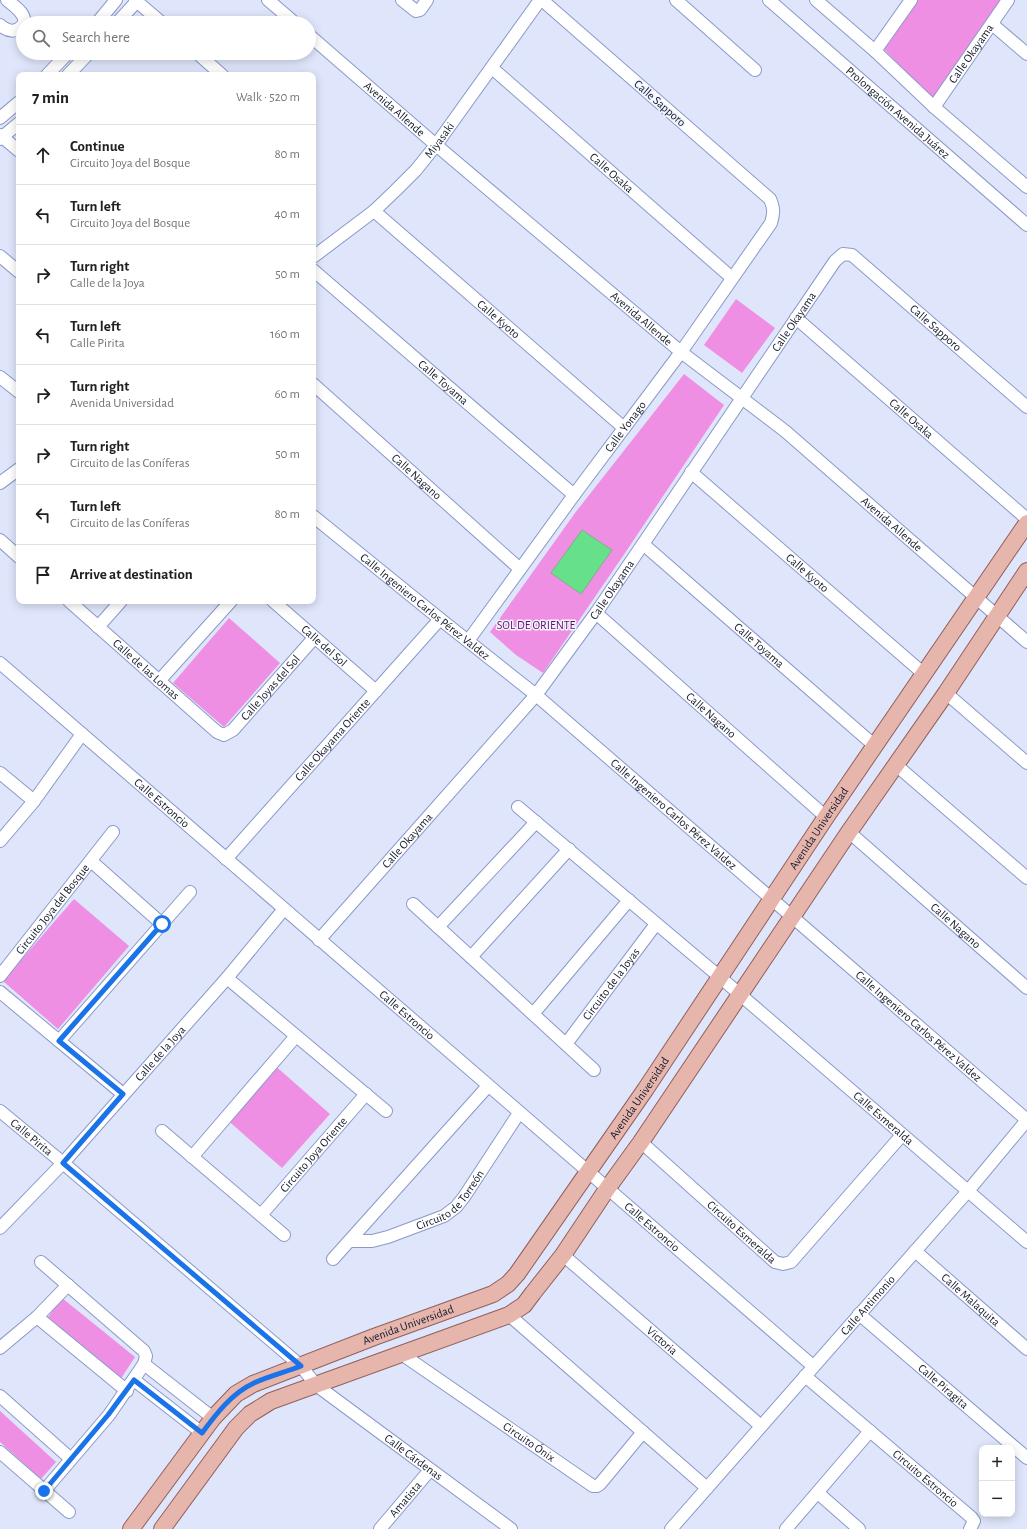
<!DOCTYPE html>
<meta charset="utf-8">
<style>
:root{--surface:#fff;--page:#f2f2f2;--text:#202124;--muted:#757577;--line:#e0e0e0}
body{margin:0;font-family:"Alegreya Sans",sans-serif;background:var(--page);color:var(--text)}
.controls{position:absolute;right:12px;bottom:12px;display:grid;overflow:hidden;border-radius:8px;box-shadow:0 2px 10px #0003}
.controls button{width:36px;height:36px;display:grid;place-items:center;padding:0;border:0;border-bottom:1px solid var(--line);background:var(--surface);color:var(--text);font:20px sans-serif}
.stop{position:absolute;width:12px;height:12px;margin:-9px;border:3px solid #1a73e8;border-radius:50%;background:#fff}
.stop.end{background:#1a73e8;border-color:#fff;box-shadow:0 1px 4px #0008}
.list{margin:0;padding:0;list-style:none}
h2{display:flex;justify-content:space-between;align-items:center;height:52px;margin:0;padding:0 16px;font-size:17px}
h2 small{font-size:13px;font-weight:400;color:var(--muted)}
.list li{display:grid;grid-template-columns:26px 1fr auto;gap:12px;align-items:center;box-sizing:border-box;height:60px;padding:0 16px;border-top:1px solid var(--line)}
.list b{display:block;font-size:15px;white-space:nowrap}
.list p{margin:0;font-size:13px;white-space:nowrap;color:var(--muted)}
.list em{font-size:13px;font-style:normal;color:var(--muted)}
.icon{flex:none;width:22px;height:22px;fill:none;stroke:currentColor;stroke-width:2;stroke-linecap:round;stroke-linejoin:round}
.map{position:relative;flex:none;width:1027px;height:1529px;overflow:hidden}
.search{position:absolute;background:var(--surface);box-shadow:0 2px 10px #0003;left:16px;top:16px;width:300px;height:44px;display:flex;align-items:center;gap:10px;box-sizing:border-box;padding:0 14px;border-radius:22px;color:var(--muted);font-size:15px}
.panel{position:absolute;background:var(--surface);box-shadow:0 2px 10px #0003;left:16px;top:72px;width:300px;height:532px;border-radius:8px}
.map>svg:first-child{display:block}
</style>
<div class="map">
<svg width="1027" height="1529" viewBox="0 0 1027 1529">
<rect width="100%" height="100%" fill="#dfe6fb"/>
<g fill="#ee8fe4">
<polygon points="917,0 1003,0 934,101 882,47"/>
<polygon points="736,299 775,328 742,373 704,345"/>
<polygon points="684,374 724,405 625,553 543,673 516,655 490,632 575,513"/>
<polygon points="229,618 280,663 224,727 173,683"/>
<polygon points="74,899 129,946 58,1029 3,981"/>
<polygon points="272,1063 330,1114 282,1168 224,1117"/>
<polygon points="62,1298 135,1357 120,1380 48,1317"/>
<polygon points="0,1411 56,1462 41,1479 0,1442"/>
</g>
<polygon fill="#66e18a" stroke="#80ae8a" points="582,530 612,550 581,594 551,573"/>
<g fill="none" stroke-linecap="round" stroke-linejoin="round">
<g stroke="#8a99c8" stroke-width="14">
<g id="minor">
<path d="M7,0C14,6 26,13 24,23"/>
<polyline points="135,0 162,23"/>
<polyline points="268,0 295,23"/>
<polyline points="402,0 416,11 420,10 427,0"/>
<polyline points="676,0 755,70"/>
<path id="s1" d="M769,0L1027,225"/>
<polyline points="816,0 875,51 934,107 1027,187"/>
<polyline points="97,23 116,0"/>
<polyline points="117,23 138,0"/>
<polyline points="992,24 1027,54"/>
<path d="M0,25C8,32 16,33 23,25"/>
<path id="s2" d="M309,35L436,145L681,352L785,431L1027,642"/>
<polyline points="875,51 911,0"/>
<polyline points="197,53 222,75"/>
<path id="s3" d="M492,68L732,278"/>
<polyline points="47,75 68,53"/>
<polyline points="68,75 89,53"/>
<path id="s4" d="M934,107L1008,0"/>
<polyline points="0,118 19,102"/>
<polyline points="0,135 19,151"/>
<polyline points="0,139 19,123"/>
<path id="s5" d="M374,211L624,428"/>
<polyline points="0,256 19,272"/>
<path id="s6" d="M313,257L374,211L396,190L416,170L436,145L540,0"/>
<path id="s7" d="M313,270L574,495"/>
<path id="s8" d="M796,318L1027,519"/>
<polyline points="0,377 19,392"/>
<path id="s9" d="M313,384L520,569"/>
<path id="s10" d="M691,472L924,674"/>
<polyline points="0,483 19,469"/>
<path id="s11" d="M313,516L440,619L536,695L1027,1120"/>
<polyline points="0,540 19,557"/>
<path id="s12" d="M643,544L875,746"/>
<path id="s13" d="M69,601L217,732L224,735L233,730L314,638"/>
<path id="s14" d="M273,601L376,691"/>
<path id="s15" d="M596,613L826,817"/>
<polyline points="98,627 121,601"/>
<path id="s16" d="M468,641L574,495L681,352L771,223C774,213 774,208 770,199L542,0"/>
<path id="s17" d="M0,663L813,1366"/>
<polyline points="159,681 231,601"/>
<polyline points="946,693 1027,763"/>
<polyline points="896,765 1027,878"/>
<polyline points="0,773 34,801"/>
<path id="s18" d="M518,807L721,978L1027,1242"/>
<path id="s19" d="M849,832L1027,988"/>
<polyline points="0,841 34,801 82,734"/>
<path id="s20" d="M226,859L440,619"/>
<polyline points="91,861 162,924"/>
<polyline points="413,904 594,1070"/>
<polyline points="438,927 536,822"/>
<path id="s21" d="M319,940L536,695L596,613L643,544L835,261L843,254L852,255L1027,407"/>
<polyline points="471,957 569,849"/>
<path id="s22" d="M0,976L113,832"/>
<polyline points="227,978 386,1111"/>
<polyline points="0,992 123,1094"/>
<polyline points="533,1014 629,900"/>
<polyline points="59,1041 190,892"/>
<path id="s23" d="M566,1044L656,924"/>
<path id="s24" d="M0,1111L63,1163L301,1366L316,1385L511,1529"/>
<polyline points="162,1131 284,1235"/>
<path id="s25" d="M641,1142L775,1262L783,1264L791,1262L902,1135"/>
<polyline points="192,1157 296,1036"/>
<path id="s26" d="M261,1215L366,1094"/>
<path id="s27" d="M0,1228L63,1163L227,978L284,909"/>
<path id="s28" d="M350,1241H372L388,1237L444,1216L456,1207L464,1197L519,1113"/>
<path id="s29" d="M915,1251L1027,1349"/>
<path id="s30" d="M563,1255L761,1426"/>
<polyline points="333,1259 488,1086"/>
<polyline points="41,1262 144,1351 146,1356 144,1364 109,1415 44,1491"/>
<path id="s31" d="M859,1314L1027,1458"/>
<polyline points="509,1315 707,1488"/>
<polyline points="37,1317 127,1391"/>
<polyline points="0,1348 37,1317 68,1285"/>
<path id="s32" d="M403,1355L593,1486H597L600,1484L643,1432"/>
<polyline points="144,1364 213,1418"/>
<path id="s33" d="M805,1376L971,1517L974,1521L970,1529"/>
<polyline points="134,1380 202,1433"/>
<polyline points="0,1396 71,1459"/>
<polyline points="0,1452 69,1512"/>
<polyline points="818,1493 859,1529"/>
<path id="s34" d="M380,1529L430,1470"/>
<path id="s35" d="M671,1529L968,1191L1027,1120"/>
<polyline points="786,1529 870,1431"/>
</g>
</g>
<g stroke="#915f5c" stroke-width="18">
<g id="major">
<path id="s36" d="M131,1529L213,1418L236,1394L253,1384L374,1337L493,1294L508,1284L517,1274L645,1090L826,817L1027,523"/>
<polyline points="162,1529 236,1428 250,1414 271,1401 509,1315 524,1305 533,1293 563,1255 607,1189 641,1142 849,832 946,693 1027,571"/>
</g>
</g>
<use href="#minor" stroke="#fff" stroke-width="12"/>
<use href="#major" stroke="#e6b6ad" stroke-width="16"/>
</g>
<g fill="none" stroke-linecap="round" stroke-linejoin="round">
<path stroke="#1a73e8" stroke-width="5" d="M44,1491L108,1415L134,1380L202,1433C216,1414 232,1393 254,1383C269,1376 286,1372 301,1366L63,1163L123,1094L59,1041L162,924"/>
</g>
<g text-anchor="middle" stroke-width="3" stroke-linejoin="round" paint-order="stroke">
<g font-size="12" fill="#13182a" stroke="#f0f4fe">
<text dy="4" stroke="none"><textPath href="#s4" startOffset="65">Calle Okayama</textPath></text>
<text transform="translate(660 103) rotate(41)" y="4">Calle Sapporo</text>
<text dy="4" stroke="none"><textPath href="#s2" startOffset="113">Avenida Allende</textPath></text>
<text dy="4" stroke="none"><textPath href="#s1" startOffset="171">Prolongación Avenida Juárez</textPath></text>
<text dy="4" stroke="none"><textPath href="#s6" startOffset="173">Miyasaki</textPath></text>
<text dy="4" stroke="none"><textPath href="#s3" startOffset="159">Calle Osaka</textPath></text>
<text dy="4" stroke="none"><textPath href="#s2" startOffset="437">Avenida Allende</textPath></text>
<text dy="4" stroke="none"><textPath href="#s5" startOffset="165">Calle Kyoto</textPath></text>
<text dy="4" stroke="none"><textPath href="#s21" startOffset="781">Calle Okayama</textPath></text>
<text dy="4" stroke="none"><textPath href="#s21" startOffset="985">Calle Sapporo</textPath></text>
<text dy="4" stroke="none"><textPath href="#s7" startOffset="172">Calle Toyama</textPath></text>
<text dy="4" stroke="none"><textPath href="#s8" startOffset="153">Calle Osaka</textPath></text>
<text dy="4" stroke="none"><textPath href="#s16" startOffset="266">Calle Yonago</textPath></text>
<text dy="4" stroke="none"><textPath href="#s9" startOffset="139">Calle Nagano</textPath></text>
<text dy="4" stroke="none"><textPath href="#s2" startOffset="761">Avenida Allende</textPath></text>
<text dy="4" stroke="none"><textPath href="#s10" startOffset="154">Calle Kyoto</textPath></text>
<text dy="4" stroke="none"><textPath href="#s21" startOffset="457">Calle Okayama</textPath></text>
<text dy="4" stroke="none"><textPath href="#s11" startOffset="144">Calle Ingeniero Carlos Pérez Valdez</textPath></text>
<text dy="4" stroke="none"><textPath href="#s12" startOffset="154">Calle Toyama</textPath></text>
<text dy="4" stroke="none"><textPath href="#s14" startOffset="68">Calle del Sol</textPath></text>
<text dy="4" stroke="none"><textPath href="#s13" startOffset="103">Calle de las Lomas</textPath></text>
<text dy="4" stroke="none"><textPath href="#s13" startOffset="272">Calle Joyas del Sol</textPath></text>
<text dy="4" stroke="none"><textPath href="#s15" startOffset="154">Calle Nagano</textPath></text>
<text dy="4" stroke="none"><textPath href="#s20" startOffset="160">Calle Okayama Oriente</textPath></text>
<text dy="4" stroke="none"><textPath href="#s17" startOffset="214">Calle Estroncio</textPath></text>
<text dy="4" stroke="none"><textPath href="#s11" startOffset="468">Calle Ingeniero Carlos Pérez Valdez</textPath></text>
<text dy="4" stroke="none"><textPath href="#s36" startOffset="1017">Avenida Universidad</textPath></text>
<text dy="4" stroke="none"><textPath href="#s21" startOffset="133">Calle Okayama</textPath></text>
<text dy="4" stroke="none"><textPath href="#s22" startOffset="85">Circuito Joya del Bosque</textPath></text>
<text dy="4" stroke="none"><textPath href="#s19" startOffset="142">Calle Nagano</textPath></text>
<text dy="4" stroke="none"><textPath href="#s23" startOffset="75">Circuito de la Joyas</textPath></text>
<text dy="4" stroke="none"><textPath href="#s17" startOffset="538">Calle Estroncio</textPath></text>
<text dy="4" stroke="none"><textPath href="#s11" startOffset="792">Calle Ingeniero Carlos Pérez Valdez</textPath></text>
<text dy="4" stroke="none"><textPath href="#s27" startOffset="237">Calle de la Joya</textPath></text>
<text dy="4" stroke="none"><textPath href="#s36" startOffset="693">Avenida Universidad</textPath></text>
<text dy="4" stroke="none"><textPath href="#s18" startOffset="480">Calle Esmeralda</textPath></text>
<text dy="4" stroke="none"><textPath href="#s24" startOffset="41">Calle Pirita</textPath></text>
<text dy="4" stroke="none"><textPath href="#s26" startOffset="80">Circuito Joya Oriente</textPath></text>
<text dy="4" stroke="none"><textPath href="#s28" startOffset="113">Circuito de Torreón</textPath></text>
<text dy="4" stroke="none"><textPath href="#s17" startOffset="862">Calle Estroncio</textPath></text>
<text dy="4" stroke="none"><textPath href="#s25" startOffset="135">Circuito Esmeralda</textPath></text>
<text dy="4" stroke="none"><textPath href="#s29" startOffset="74">Calle Malaquita</textPath></text>
<text dy="4" stroke="none"><textPath href="#s35" startOffset="298">Calle Antimonio</textPath></text>
<text dy="4" stroke="none"><textPath href="#s36" startOffset="357">Avenida Universidad</textPath></text>
<text dy="4" stroke="none"><textPath href="#s30" startOffset="131">Victoria</textPath></text>
<text dy="4" stroke="none"><textPath href="#s31" startOffset="111">Calle Piragita</textPath></text>
<text dy="4" stroke="none"><textPath href="#s32" startOffset="153">Circuito Ónix</textPath></text>
<text dy="4" stroke="none"><textPath href="#s24" startOffset="540">Calle Cárdenas</textPath></text>
<text dy="4" stroke="none"><textPath href="#s33" startOffset="158">Circuito Estroncio</textPath></text>
<text dy="4" stroke="none"><textPath href="#s34" startOffset="39">Amatista</textPath></text>
</g>
<g font-size="12" fill="#690b64" stroke="#f0f4fe">
<text x="536" y="629">SOL DE ORIENTE</text>
</g>
</g>
</svg>
<div class="controls">
<button>+</button>
<button>−</button>
</div>
<div class="stop" style="left:162px;top:924px"></div>
<div class="stop end" style="left:44px;top:1491px"></div>
<div class="search"><svg class="icon" aria-label="search" viewBox="0 0 24 24"><circle cx="10" cy="10" r="6"/><path d="M15 15l6 6"/></svg>Search here</div>
<section class="panel">
<h2>7 min<small>Walk · 520 m</small></h2>
<ul class="list">
<li><svg class="icon" aria-label="ahead" viewBox="0 0 24 24"><path d="M12 20V5M6 11l6-6 6 6"/></svg><div><b>Continue</b><p>Circuito Joya del Bosque</p></div><em>80 m</em></li>
<li><svg class="icon" aria-label="left" viewBox="0 0 24 24"><path d="M17 20v-9H6M10 6l-5 5 5 5"/></svg><div><b>Turn left</b><p>Circuito Joya del Bosque</p></div><em>40 m</em></li>
<li><svg class="icon" aria-label="right" viewBox="0 0 24 24"><path d="M7 20v-9h11M14 6l5 5-5 5"/></svg><div><b>Turn right</b><p>Calle de la Joya</p></div><em>50 m</em></li>
<li><svg class="icon" aria-label="left" viewBox="0 0 24 24"><path d="M17 20v-9H6M10 6l-5 5 5 5"/></svg><div><b>Turn left</b><p>Calle Pirita</p></div><em>160 m</em></li>
<li><svg class="icon" aria-label="right" viewBox="0 0 24 24"><path d="M7 20v-9h11M14 6l5 5-5 5"/></svg><div><b>Turn right</b><p>Avenida Universidad</p></div><em>60 m</em></li>
<li><svg class="icon" aria-label="right" viewBox="0 0 24 24"><path d="M7 20v-9h11M14 6l5 5-5 5"/></svg><div><b>Turn right</b><p>Circuito de las Coníferas</p></div><em>50 m</em></li>
<li><svg class="icon" aria-label="left" viewBox="0 0 24 24"><path d="M17 20v-9H6M10 6l-5 5 5 5"/></svg><div><b>Turn left</b><p>Circuito de las Coníferas</p></div><em>80 m</em></li>
<li><svg class="icon" aria-label="arrive" viewBox="0 0 24 24"><path d="M6 21V4h12l-3 4 3 4H6"/></svg><div><b>Arrive at destination</b></div></li>
</ul>
</section>
</div>
